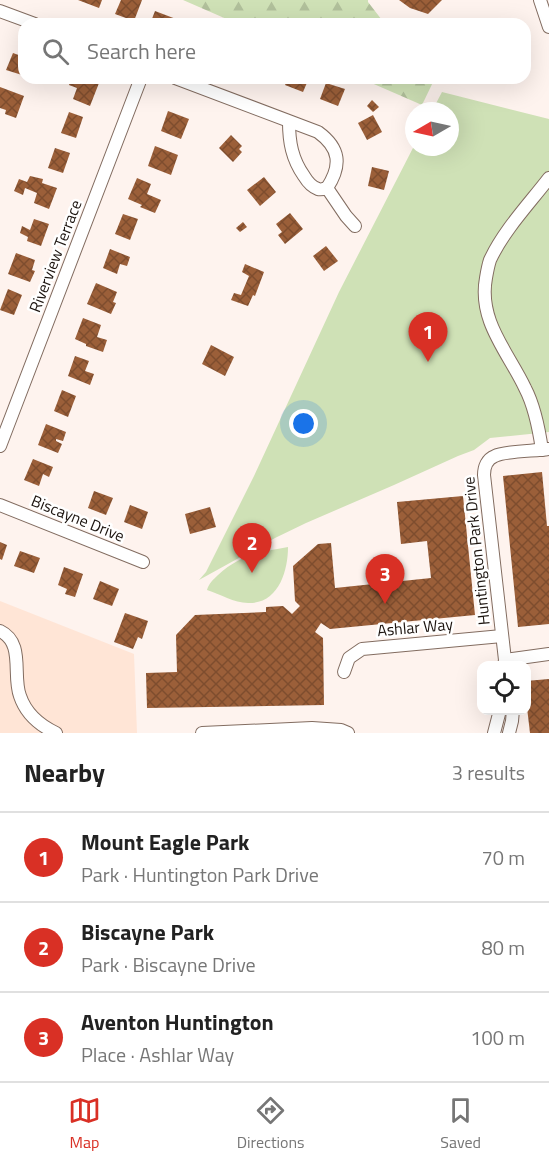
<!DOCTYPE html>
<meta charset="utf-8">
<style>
:root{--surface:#fff;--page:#f6f6f6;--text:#222;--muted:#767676;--line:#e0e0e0;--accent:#d93025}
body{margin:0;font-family:"Titillium Web",sans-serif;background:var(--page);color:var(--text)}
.controls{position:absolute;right:18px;bottom:18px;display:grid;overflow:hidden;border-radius:12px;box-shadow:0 6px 24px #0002}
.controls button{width:54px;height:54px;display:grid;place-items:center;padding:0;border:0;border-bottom:2px solid var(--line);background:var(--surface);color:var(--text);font:30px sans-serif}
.compass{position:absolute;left:405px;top:102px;width:54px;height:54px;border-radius:50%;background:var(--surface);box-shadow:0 6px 24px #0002;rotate:261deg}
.you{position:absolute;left:304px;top:424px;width:21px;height:21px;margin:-15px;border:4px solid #fff;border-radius:50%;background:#1a73e8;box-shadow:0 0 0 9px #1a73e833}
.badge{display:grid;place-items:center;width:39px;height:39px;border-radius:50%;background:var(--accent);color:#fff;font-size:20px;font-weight:700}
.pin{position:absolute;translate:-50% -50px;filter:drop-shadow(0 2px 3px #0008)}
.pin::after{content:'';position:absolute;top:32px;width:21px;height:18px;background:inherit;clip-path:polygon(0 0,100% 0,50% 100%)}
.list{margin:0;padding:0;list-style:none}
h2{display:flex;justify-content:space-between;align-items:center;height:78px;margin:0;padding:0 24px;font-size:26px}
h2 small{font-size:20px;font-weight:400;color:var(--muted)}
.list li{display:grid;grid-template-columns:39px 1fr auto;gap:18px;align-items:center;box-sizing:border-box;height:90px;padding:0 24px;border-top:2px solid var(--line)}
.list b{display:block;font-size:22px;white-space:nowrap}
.list p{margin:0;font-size:20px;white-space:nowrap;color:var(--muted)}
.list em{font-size:20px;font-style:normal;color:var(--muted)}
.icon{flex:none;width:33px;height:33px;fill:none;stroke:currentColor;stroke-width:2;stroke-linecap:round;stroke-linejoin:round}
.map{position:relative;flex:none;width:549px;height:733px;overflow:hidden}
.search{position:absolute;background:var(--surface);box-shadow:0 6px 24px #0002;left:18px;right:18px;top:18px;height:66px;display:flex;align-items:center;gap:15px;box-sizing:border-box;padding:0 21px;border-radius:18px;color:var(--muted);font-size:22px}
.sheet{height:348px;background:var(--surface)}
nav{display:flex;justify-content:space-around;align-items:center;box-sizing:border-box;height:84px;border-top:2px solid var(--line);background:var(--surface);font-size:16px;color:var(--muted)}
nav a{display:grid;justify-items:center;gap:3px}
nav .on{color:var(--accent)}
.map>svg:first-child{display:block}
</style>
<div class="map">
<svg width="549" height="733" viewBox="0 0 549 733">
<defs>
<pattern id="forest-firs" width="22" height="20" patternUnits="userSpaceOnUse" patternTransform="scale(1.5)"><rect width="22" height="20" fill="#cfe1b6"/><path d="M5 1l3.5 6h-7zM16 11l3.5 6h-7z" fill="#b1c09b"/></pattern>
<pattern id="building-cross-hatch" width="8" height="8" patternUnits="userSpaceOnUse" patternTransform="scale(1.5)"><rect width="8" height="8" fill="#9b5f39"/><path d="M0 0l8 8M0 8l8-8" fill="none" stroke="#7e4d2e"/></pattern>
</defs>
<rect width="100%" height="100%" fill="#fef3ee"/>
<polygon fill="#ffe5d6" points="0,601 134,654 137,733 0,733"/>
<g fill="url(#forest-firs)">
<polygon points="183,0 368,0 368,2 385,24 238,24"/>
<polygon points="360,78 435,78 422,105"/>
</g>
<g fill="#cfe1b6">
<polygon points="442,92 549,119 549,432 490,438 474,450 458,456 394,485 306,523 275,538 199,580 206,572 254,476 339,292 414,146 414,147 450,147 450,111 432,111"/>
<path d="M288,547C288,572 278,604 248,603C234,603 220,594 207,590C209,583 213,580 218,575C241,554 260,552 288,547Z"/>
</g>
<g fill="url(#building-cross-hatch)">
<polygon points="78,0 102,0 99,8"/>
<polygon points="121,0 142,0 134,21 115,14"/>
<polygon points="399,0 442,0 428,14 410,8"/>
<polygon points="155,11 176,19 175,24 150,24"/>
<polygon points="13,53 24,57 24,70 22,75 6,70"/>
<polygon points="62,78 85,78 99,83 90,106 73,99 77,88 69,85 70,81"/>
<polygon points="288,78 309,78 303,92 285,85"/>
<polygon points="326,83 345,89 338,106 320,99"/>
<polygon points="0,87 24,96 16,118 5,114 6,110 0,108"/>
<polygon points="372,100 379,107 373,112 367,106"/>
<polygon points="168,111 189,119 181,139 161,131"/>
<polygon points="69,112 83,117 76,138 61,133"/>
<polygon points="373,115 382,132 367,140 358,123"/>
<polygon points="231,135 242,146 239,149 242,152 233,162 219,148"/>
<polygon points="155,146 178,155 171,175 148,166"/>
<polygon points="55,148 70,153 63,173 48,168"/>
<polygon points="372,167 389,171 384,190 368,186"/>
<polygon points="30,176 43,179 42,183 57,188 49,209 34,203 37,193 25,188 23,195 14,191 19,179 27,182"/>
<polygon points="264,177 276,192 260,206 247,190"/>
<polygon points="137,178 151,184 147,194 161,200 155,213 140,207 142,205 128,199"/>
<polygon points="290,213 303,229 285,244 278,235 282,232 276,224"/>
<polygon points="123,214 138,219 130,240 115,234"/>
<polygon points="34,219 49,224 41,246 27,241 28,237 20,233 22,226 30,230"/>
<polygon points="243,222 247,227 240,232 236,228"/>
<polygon points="326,246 338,261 324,271 313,256"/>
<polygon points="110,249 130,257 127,266 120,264 117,274 103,268"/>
<polygon points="16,253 35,260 32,270 35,271 30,282 8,274"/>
<polygon points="245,264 264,272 255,296 253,295 248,306 231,300 234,293 241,295 249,276 242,272"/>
<polygon points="96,283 117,292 113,302 116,303 111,314 87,304"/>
<polygon points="8,289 22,295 14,315 0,310"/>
<polygon points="83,318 101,325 97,337 107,340 103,352 86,346 86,344 75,339"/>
<polygon points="211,345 234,357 225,376 202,364"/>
<polygon points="75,356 89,361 85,371 94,374 90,385 68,376"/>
<polygon points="62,390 76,396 68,417 54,411"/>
<polygon points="46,424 66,432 63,441 56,439 56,441 62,444 58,453 38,445"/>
<polygon points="33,459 53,467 49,477 43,474 39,486 24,480"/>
<polygon points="542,472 547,526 549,526 549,624 518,627 503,476"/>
<polygon points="94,491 113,498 106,515 88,508"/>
<polygon points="463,496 475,615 330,629 321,623 315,632 323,638 324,705 147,708 146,673 177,672 176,635 195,615 266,612 266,607 283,606 292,614 300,606 295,601 293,566 318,544 331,543 335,588 431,578 427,541 401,544 397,502"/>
<polygon points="130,505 148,512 142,529 124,522"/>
<polygon points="210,507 216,527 190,534 185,514"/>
<polygon points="0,542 7,545 2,560 0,559"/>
<polygon points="20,551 40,558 34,573 14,566"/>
<polygon points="64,567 83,574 75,597 65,594 67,589 58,585"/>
<polygon points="100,581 119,589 112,606 93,599"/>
<polygon points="125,613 148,621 142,639 138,637 133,649 114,642"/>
<polygon points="549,679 549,733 530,733 526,699 526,681"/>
</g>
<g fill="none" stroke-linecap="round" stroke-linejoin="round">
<g stroke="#826c60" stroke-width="14">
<g id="minor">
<polyline points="540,0 549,27"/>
<polyline points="0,11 35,24"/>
<path d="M175,78L318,132C340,148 342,165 327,188L346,216L355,226"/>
<path d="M289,122C289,142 292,159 304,176C307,181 312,187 318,189C321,190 324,189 327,188"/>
<polyline points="0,446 141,78"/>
<path d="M542,450C539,429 535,407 525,388C508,352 478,321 486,278C487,272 488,266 490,260C504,230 529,204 549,178"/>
<polyline points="0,505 143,562"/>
<path d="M0,631C25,643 12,675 20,696C26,714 39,725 56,733"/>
<polyline points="505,660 549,654"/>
<path d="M504,666L505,660L484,475C484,467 487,459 495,456C504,451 536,451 548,449"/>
<polyline points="344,672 349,658 362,649 502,636"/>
<polyline points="202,733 312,728 341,730 348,733"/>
<polyline points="494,733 500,710"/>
<polyline points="509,733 512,721 513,710"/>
</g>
</g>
<use href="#minor" stroke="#fff" stroke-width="12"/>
</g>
<g text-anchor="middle" stroke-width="5" stroke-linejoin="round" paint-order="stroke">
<g font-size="16" fill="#1b130e" stroke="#fff">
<text transform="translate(55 256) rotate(-69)" y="6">Riverview Terrace</text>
<text transform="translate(78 518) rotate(22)" y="6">Biscayne Drive</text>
<text transform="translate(476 551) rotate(-96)" y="6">Huntington Park Drive</text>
<text transform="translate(415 627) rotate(-5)" y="6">Ashlar Way</text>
</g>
</g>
</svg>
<div class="controls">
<button><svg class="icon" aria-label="locate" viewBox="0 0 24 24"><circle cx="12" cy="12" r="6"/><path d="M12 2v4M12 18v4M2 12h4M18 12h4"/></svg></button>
</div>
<svg class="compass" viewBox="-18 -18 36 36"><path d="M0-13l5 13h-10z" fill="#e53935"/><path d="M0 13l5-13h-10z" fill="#767676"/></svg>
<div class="you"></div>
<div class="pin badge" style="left:428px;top:362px">1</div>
<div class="pin badge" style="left:252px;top:573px">2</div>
<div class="pin badge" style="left:385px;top:604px">3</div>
<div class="search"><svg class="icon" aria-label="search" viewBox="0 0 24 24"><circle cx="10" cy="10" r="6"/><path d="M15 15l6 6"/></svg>Search here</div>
</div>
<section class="sheet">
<h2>Nearby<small>3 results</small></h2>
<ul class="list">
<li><span class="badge">1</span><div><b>Mount Eagle Park</b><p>Park · Huntington Park Drive</p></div><em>70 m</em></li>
<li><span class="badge">2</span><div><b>Biscayne Park</b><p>Park · Biscayne Drive</p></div><em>80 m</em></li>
<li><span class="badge">3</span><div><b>Aventon Huntington</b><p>Place · Ashlar Way</p></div><em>100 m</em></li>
</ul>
</section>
<nav>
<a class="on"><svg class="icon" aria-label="map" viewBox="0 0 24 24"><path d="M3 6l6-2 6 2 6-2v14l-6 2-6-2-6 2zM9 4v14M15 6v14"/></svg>Map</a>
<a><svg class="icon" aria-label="directions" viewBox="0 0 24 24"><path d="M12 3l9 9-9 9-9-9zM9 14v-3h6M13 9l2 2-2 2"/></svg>Directions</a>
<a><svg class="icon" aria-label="saved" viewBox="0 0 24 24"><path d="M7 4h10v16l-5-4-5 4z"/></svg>Saved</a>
</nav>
